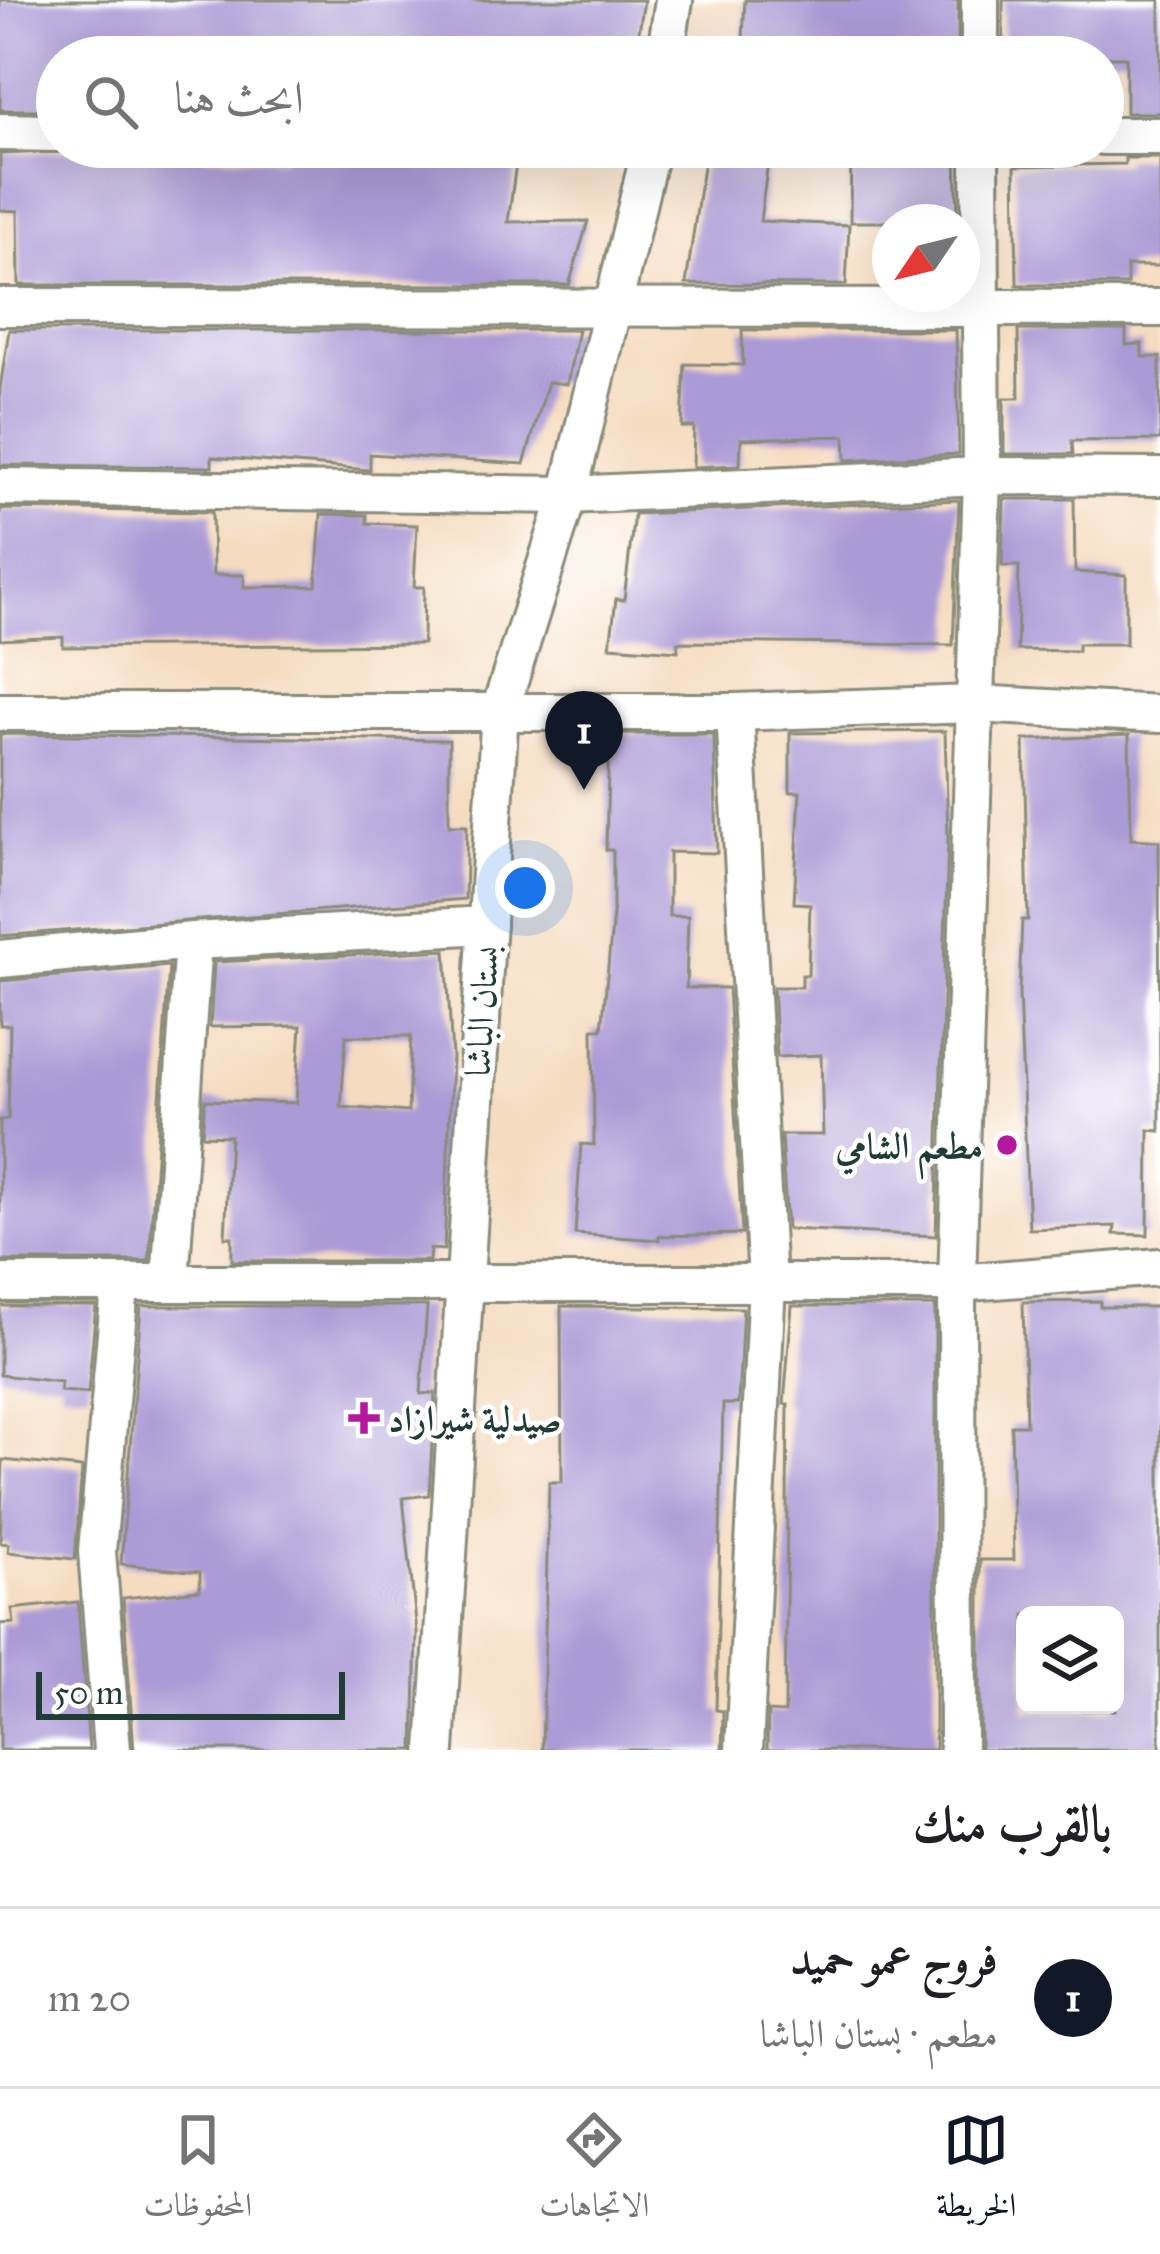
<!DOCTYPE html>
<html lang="ar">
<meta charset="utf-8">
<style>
:root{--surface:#fff;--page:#f2f2f2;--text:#202124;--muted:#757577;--line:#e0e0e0;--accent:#111827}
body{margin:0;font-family:"IM FELL Great Primer",Amiri,serif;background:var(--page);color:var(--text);direction:rtl}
.controls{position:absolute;right:36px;bottom:36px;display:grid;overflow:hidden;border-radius:18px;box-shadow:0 12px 48px #0002}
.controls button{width:108px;height:108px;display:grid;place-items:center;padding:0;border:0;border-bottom:3px solid var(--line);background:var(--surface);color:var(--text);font:60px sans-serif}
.compass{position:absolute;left:872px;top:204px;width:108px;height:108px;border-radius:50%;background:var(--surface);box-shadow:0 12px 48px #0002;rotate:235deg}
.scale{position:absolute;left:36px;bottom:30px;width:309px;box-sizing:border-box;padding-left:12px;border:6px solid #1f3d34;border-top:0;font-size:33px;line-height:42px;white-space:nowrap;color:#1f3d34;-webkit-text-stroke:9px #fff;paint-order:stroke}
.you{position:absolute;left:525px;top:888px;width:42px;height:42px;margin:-30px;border:9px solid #fff;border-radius:50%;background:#1a73e8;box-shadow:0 0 0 18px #1a73e833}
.badge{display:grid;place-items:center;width:78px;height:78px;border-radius:50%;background:var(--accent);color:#fff;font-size:39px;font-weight:700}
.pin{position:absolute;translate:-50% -99px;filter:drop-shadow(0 3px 6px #0008)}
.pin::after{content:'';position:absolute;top:63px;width:42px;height:36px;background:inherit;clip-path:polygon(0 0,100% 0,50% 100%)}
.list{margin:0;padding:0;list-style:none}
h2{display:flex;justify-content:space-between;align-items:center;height:156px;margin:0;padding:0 48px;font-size:51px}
h2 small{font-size:39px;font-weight:400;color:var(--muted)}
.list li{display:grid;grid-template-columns:78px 1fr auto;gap:36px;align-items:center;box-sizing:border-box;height:180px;padding:0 48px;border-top:3px solid var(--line)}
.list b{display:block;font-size:45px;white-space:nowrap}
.list p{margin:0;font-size:39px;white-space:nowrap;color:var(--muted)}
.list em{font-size:39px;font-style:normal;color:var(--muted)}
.icon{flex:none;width:66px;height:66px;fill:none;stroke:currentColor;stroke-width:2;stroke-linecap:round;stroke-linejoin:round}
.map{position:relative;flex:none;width:1160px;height:1750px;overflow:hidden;direction:ltr}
.search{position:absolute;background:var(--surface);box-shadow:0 12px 48px #0002;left:36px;right:36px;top:36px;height:132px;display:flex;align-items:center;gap:30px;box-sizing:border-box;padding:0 42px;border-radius:66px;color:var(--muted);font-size:45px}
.sheet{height:336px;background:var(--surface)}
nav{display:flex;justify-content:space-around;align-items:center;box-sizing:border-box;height:168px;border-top:3px solid var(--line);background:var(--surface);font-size:33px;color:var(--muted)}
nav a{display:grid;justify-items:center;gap:6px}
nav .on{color:var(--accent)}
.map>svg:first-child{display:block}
</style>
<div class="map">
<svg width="1160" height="1750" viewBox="0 0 1160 1750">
<rect width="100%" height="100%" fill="#fff"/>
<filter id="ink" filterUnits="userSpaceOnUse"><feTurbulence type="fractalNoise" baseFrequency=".00833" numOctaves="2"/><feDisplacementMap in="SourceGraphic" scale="24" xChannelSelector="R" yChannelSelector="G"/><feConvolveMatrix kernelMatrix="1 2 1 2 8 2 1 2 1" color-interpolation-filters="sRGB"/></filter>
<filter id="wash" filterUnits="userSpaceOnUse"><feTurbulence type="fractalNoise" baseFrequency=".004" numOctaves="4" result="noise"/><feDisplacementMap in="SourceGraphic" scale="48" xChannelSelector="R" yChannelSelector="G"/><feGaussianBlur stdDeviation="2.7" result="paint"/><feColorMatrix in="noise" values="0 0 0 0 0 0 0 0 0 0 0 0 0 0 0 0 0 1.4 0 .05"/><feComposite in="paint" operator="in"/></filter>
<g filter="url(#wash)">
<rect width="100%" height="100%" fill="#f5dcc0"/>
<g id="blocks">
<g fill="#aa9ad5" fill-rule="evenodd">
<polygon points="0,0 644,0 635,57 411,57 412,50 190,44 153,49 152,57 57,57 57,110 0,110"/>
<polygon points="745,0 958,0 958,57 742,57"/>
<polygon points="1003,0 1160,0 1160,113 1126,113 1126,57 1003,57"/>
<polygon points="422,148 517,156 508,222 588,221 569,285 19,285 18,211 0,210 0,154 70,151 284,160 285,149"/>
<polygon points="851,152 956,154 958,222 850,222"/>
<polygon points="705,153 768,162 760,221 849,225 846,285 686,284"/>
<polygon points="1125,158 1160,158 1160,266 1127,266 1127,285 1017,285 1015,166 1125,164"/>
<polygon points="9,330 578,330 567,384 548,382 524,464 370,454 370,470 212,457 212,467 0,465 0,388"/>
<polygon points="742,330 956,330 959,454 846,460 845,436 741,439 740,465 693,467 694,427 682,427 685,364 743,365"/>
<polygon points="1018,330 1126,330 1126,345 1142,344 1142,357 1160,357 1160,440 1072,441 1073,454 1004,454 1004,398 1019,398"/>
<polygon points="1004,499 1074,499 1075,572 1126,575 1126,644 1078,644 1078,651 1017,650 1019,566 1002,566"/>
<polygon points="959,500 953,645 678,642 678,651 610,646 616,599 624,600 634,514"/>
<polygon points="0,509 212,512 213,575 244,575 244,587 316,586 321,514 367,515 367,523 417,525 414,587 424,587 423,644 63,647 63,637 0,640"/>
<polygon points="945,731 948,839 936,1236 787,1229 781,1135 823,1135 821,1055 777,1057 773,987 802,987 802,975 808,975 810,904 794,903 800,792 790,792 790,733"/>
<polygon points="0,734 449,740 449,825 467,825 465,899 0,936"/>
<polygon points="609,734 714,734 717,853 669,852 669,916 688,916 686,988 728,988 742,1234 659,1236 659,1240 575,1234 581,1144 594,1145 593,1029 602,1029 613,914 613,850 606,850"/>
<polygon points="1129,735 1131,839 1159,841 1160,1131 1149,1130 1148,1235 1114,1234 1115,1226 1029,1229 1019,993 1022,920 1028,920 1024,740"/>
<path d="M446,950L452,1057L444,1250L430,1249L429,1261H232V1237H225L230,1136L202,1135L205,1100L296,1103L301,1026L210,1027L214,962ZM346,1036H411L408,1112L341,1107Z"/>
<polygon points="169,966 149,1261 0,1261 0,1120 8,1119 10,1025 0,1025 0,981"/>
<path d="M1100,1301V1307H1160V1750H980V1560H1014L1011,1425H1026L1023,1302ZM1025,1615H1115V1710L1025,1711Z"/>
<polygon points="0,1306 96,1306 88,1393 60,1391 61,1382 0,1375"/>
<polygon points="141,1306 427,1306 421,1394 435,1393 429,1495 403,1498 417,1632 414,1750 134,1750 123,1598 200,1590 200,1572 121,1564"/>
<polygon points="561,1306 743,1308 738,1404 723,1404 716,1710 723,1711 722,1750 542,1750 549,1482 562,1482"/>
<polygon points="792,1306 935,1306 935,1750 767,1750 768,1712 785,1713 788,1404 784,1404"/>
<polygon points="3,1460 82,1468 75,1559 8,1552 9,1544 0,1543"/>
<polygon points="78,1602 89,1750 0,1750 0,1624 14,1623 12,1609"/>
</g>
</g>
</g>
<g filter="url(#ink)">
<use href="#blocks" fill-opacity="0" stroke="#8a8c7a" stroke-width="3"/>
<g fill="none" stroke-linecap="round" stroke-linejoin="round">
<g stroke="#8a8c7a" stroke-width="42">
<g id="minor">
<polyline points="665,57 674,0"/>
<polyline points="980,57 980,0"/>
<polyline points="0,132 57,133"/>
<polyline points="1103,136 1160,136"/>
<polyline points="0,307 1160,308"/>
<polyline points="0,487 568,495 982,476 1160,477"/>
<polyline points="0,712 735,712 975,704 1160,714"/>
<polyline points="735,712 767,1282 744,1750"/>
<polyline points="0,959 193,941 487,925"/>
<polyline points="170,1282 193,941"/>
<polyline points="0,1283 957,1283 1160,1267"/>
<polyline points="112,1750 97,1551 120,1287"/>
<polyline points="436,1750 500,710 568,495 651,147"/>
<polyline points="958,1750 957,1283 982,476 980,147"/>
</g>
</g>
<use href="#minor" stroke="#fff" stroke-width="36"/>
</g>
</g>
<g fill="#b5179e" stroke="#fff" stroke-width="4.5">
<circle cx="1007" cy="1145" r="12"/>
<path d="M358 1400h12v12h12v12h-12v12h-12v-12h-12v-12h12z"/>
</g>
<g text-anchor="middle" stroke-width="9" stroke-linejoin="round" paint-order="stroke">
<g font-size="36" fill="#1f3d34" stroke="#fff">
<text transform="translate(481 1011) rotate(-86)" y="13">بستان الباشا</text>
</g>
<g font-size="36" font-weight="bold" fill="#1f3d34" stroke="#fff" text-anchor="end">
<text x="983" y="1158">مطعم الشامي</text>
<text x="388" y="1431" text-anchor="start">صيدلية شيرازاد</text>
</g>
</g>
</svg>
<div class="controls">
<button><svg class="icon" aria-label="layers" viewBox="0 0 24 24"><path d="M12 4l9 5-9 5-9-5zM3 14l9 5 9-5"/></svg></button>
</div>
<svg class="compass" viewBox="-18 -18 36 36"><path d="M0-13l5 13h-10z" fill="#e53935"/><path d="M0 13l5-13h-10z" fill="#757577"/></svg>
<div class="scale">50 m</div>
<div class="you"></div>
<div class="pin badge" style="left:584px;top:790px">1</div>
<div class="search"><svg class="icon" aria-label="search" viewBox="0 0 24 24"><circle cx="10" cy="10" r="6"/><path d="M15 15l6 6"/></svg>ابحث هنا</div>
</div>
<section class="sheet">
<h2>بالقرب منك<small></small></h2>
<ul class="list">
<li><span class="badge">1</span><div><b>فروج عمو حميد</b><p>مطعم · بستان الباشا</p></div><em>20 m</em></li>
</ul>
</section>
<nav>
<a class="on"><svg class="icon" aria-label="map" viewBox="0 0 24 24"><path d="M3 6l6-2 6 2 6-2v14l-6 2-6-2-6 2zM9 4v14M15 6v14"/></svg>الخريطة</a>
<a><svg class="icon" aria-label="directions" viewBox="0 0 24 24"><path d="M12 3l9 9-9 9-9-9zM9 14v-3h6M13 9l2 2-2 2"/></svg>الاتجاهات</a>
<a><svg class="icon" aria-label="saved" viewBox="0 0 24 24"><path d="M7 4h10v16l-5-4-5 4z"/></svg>المحفوظات</a>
</nav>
